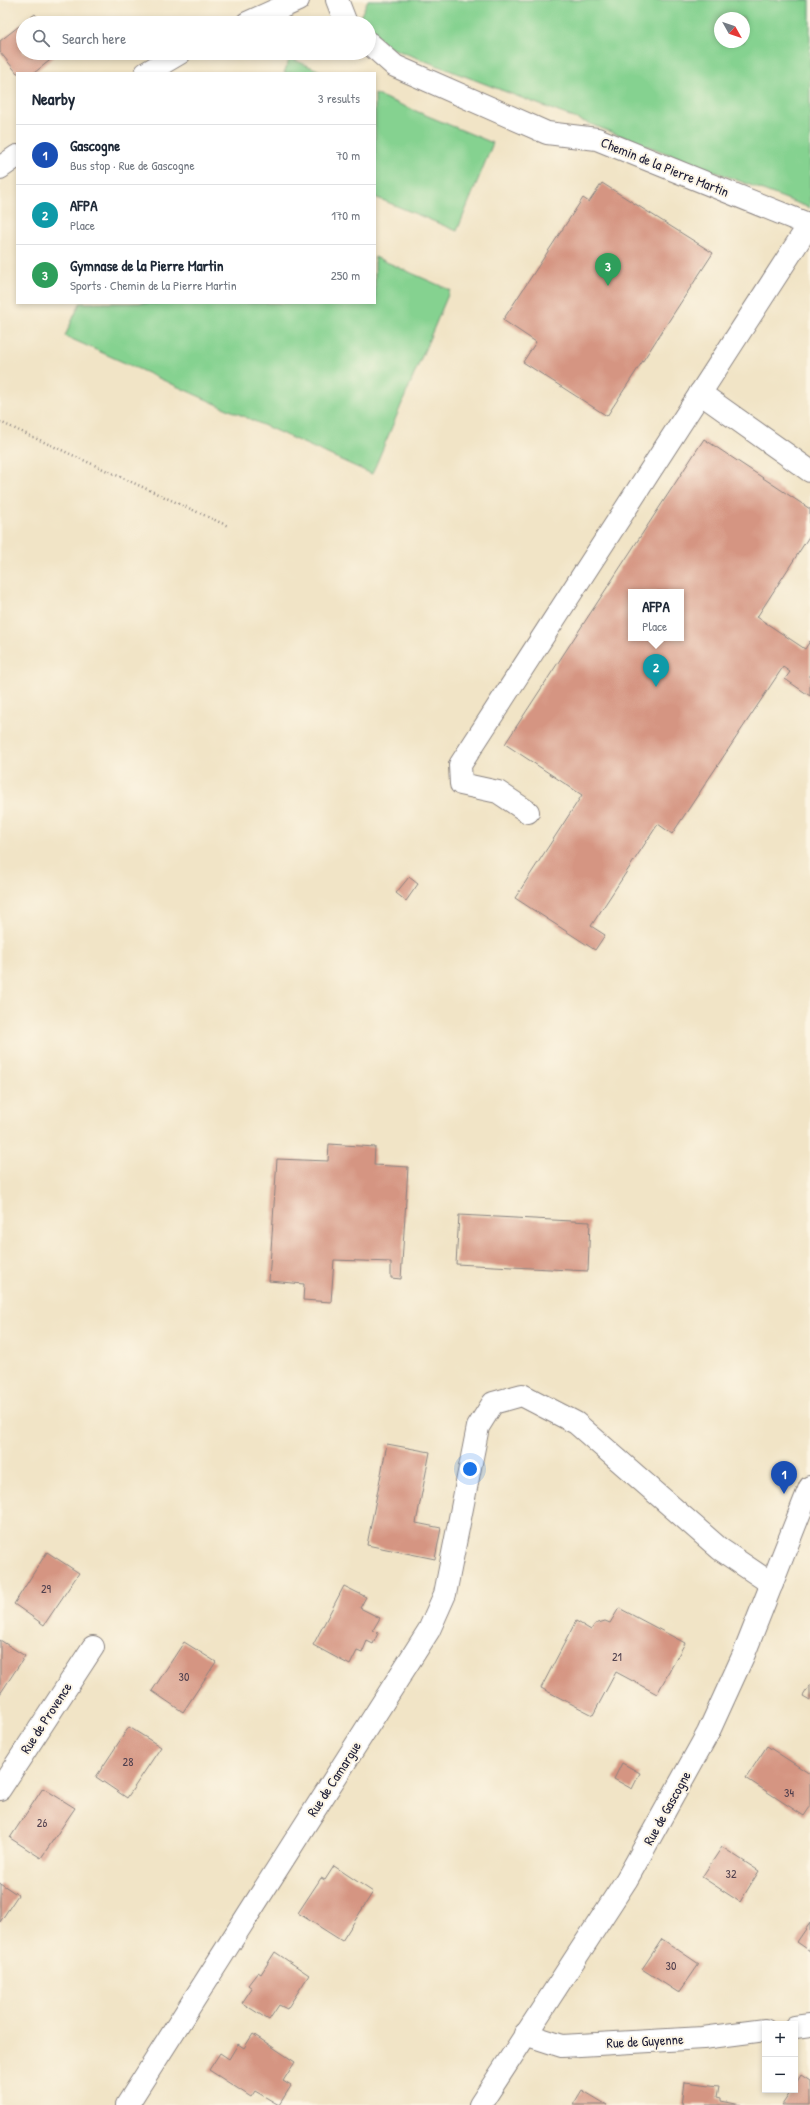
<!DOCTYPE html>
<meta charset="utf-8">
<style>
:root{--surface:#fff;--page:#f6f6f7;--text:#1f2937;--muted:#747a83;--line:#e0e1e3;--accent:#2563eb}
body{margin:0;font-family:"Patrick Hand",sans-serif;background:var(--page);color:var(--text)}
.controls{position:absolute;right:12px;bottom:12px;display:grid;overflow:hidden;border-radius:0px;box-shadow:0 2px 6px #0003}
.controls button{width:36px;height:36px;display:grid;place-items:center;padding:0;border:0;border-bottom:1px solid var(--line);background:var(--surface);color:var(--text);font:20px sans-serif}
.compass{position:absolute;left:714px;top:12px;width:36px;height:36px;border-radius:50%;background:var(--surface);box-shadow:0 2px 6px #0003;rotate:130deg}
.you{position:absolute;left:470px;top:1469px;width:14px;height:14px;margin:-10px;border:3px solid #fff;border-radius:50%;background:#1a73e8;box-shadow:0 0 0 6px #1a73e833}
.badge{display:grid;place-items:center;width:26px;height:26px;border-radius:50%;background:var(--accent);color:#fff;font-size:13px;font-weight:700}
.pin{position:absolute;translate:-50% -33px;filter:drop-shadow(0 1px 2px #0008)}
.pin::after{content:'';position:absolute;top:21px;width:14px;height:12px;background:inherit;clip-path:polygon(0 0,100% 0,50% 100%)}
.popup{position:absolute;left:628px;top:589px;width:56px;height:52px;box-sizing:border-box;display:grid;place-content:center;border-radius:0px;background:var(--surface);filter:drop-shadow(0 1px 3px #0005);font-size:13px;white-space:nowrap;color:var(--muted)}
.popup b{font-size:15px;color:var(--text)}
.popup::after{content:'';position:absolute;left:50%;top:100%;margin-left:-8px;border:8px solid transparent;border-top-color:var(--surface)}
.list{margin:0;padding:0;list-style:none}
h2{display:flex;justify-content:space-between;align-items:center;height:52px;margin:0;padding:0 16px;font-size:17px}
h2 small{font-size:13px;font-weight:400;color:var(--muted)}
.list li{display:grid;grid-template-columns:26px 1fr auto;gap:12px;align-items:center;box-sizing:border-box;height:60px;padding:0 16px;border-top:1px solid var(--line)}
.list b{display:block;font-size:15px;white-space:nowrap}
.list p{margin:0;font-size:13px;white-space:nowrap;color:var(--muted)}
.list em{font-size:13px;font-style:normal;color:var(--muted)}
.icon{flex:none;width:22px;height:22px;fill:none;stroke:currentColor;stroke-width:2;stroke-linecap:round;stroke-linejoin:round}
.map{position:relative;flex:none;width:810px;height:2105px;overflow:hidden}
.search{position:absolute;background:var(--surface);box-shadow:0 2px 6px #0003;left:16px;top:16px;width:360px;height:44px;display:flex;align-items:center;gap:10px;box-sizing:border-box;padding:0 14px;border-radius:22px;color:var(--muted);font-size:15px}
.panel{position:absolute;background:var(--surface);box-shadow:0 2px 6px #0003;left:16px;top:72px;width:360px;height:232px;border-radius:0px}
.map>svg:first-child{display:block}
</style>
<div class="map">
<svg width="810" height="2105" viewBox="0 0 810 2105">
<rect width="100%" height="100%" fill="#fcf5e5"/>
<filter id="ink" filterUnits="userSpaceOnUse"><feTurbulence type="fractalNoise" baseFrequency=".025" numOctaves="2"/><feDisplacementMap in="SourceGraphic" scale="8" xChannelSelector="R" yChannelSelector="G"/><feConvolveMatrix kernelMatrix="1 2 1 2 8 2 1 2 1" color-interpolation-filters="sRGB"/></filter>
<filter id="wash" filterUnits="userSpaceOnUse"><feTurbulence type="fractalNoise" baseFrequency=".012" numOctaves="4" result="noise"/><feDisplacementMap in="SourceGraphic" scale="16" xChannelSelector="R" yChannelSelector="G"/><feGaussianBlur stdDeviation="0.9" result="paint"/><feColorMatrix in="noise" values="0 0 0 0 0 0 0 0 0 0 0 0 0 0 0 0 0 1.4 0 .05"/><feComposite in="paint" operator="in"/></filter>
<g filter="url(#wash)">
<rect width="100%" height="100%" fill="#f1e4c6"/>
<g fill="#85d290" stroke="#547a66" fill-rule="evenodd">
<path d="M368,0H810V208L386,46L369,27V23H365L360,17ZM720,18H744V42H720Z"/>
<polygon points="290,58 325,73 284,73"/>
<polygon points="375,94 493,143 457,231 375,197"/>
<polygon points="375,257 450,290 372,474 65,336 80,303 375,303"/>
</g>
<g id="blocks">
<g fill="#d59582" fill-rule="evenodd">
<polygon points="35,14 42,23 23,23"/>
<polygon points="23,23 23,53 59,53 34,73 17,73 0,52 0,41"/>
<polygon points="602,183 713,253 607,416 523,362 536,342 503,320 583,198 589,202"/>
<path d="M704,439L810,509V535L757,617L805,649L810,641V696L785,679L790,672L783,667L672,834L658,824L591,926L605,935L595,950L515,898L582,795L505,744ZM631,592H681V638H631Z"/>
<polygon points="409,877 418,884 406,901 396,893"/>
<polygon points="329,1144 375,1147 374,1165 408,1167 401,1279 391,1278 391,1262 334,1260 331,1302 303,1300 304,1284 269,1281 277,1159 328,1161"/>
<polygon points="459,1215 590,1222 588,1271 456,1264"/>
<polygon points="387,1444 430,1452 416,1523 441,1528 435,1559 367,1545"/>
<polygon points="47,1552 79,1573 44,1625 14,1604"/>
<polygon points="344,1586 366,1597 360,1608 380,1618 373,1630 378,1633 373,1644 367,1641 362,1653 357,1651 350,1665 313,1645"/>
<polygon points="619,1608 685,1643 657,1694 616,1672 593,1715 541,1688 576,1621 591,1630 595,1624 605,1621 610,1623"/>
<polygon points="0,1640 25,1656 0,1694"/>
<polygon points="184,1642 216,1662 183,1712 152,1691"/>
<polygon points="810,1685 810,1700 803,1696"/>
<polygon points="129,1727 161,1747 127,1798 96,1777"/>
<polygon points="767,1746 810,1774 810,1807 804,1816 746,1778"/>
<polygon points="622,1763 640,1773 632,1789 614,1779"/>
<polygon points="43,1788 75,1808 41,1858 10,1838"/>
<polygon points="722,1847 759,1871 740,1902 702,1877"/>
<polygon points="334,1866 373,1892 342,1941 298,1913 321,1878 325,1880"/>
<polygon points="0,1883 18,1895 0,1922"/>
<polygon points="810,1923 810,1951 797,1942"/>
<polygon points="662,1939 699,1964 679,1993 642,1969"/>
<polygon points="275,1952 309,1975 287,2009 279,2005 269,2020 242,2003 252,1988 248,1985 258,1972 261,1974"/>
<polygon points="253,2034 295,2062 283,2081 291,2086 279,2105 255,2091 251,2097 209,2070 220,2053 229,2059 238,2044 244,2048"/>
<polygon points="801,2075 810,2081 810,2105 782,2105 792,2090 795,2090 795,2085"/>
<polygon points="685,2082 719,2086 717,2097 721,2098 721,2101 741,2105 682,2105"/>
<polygon points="582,2090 607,2105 573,2105"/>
</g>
</g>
</g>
<g filter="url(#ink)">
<use href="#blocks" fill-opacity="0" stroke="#8a8380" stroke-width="1"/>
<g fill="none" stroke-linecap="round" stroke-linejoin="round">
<g stroke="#8a8380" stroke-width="24">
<g id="minor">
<polyline points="337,0 346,23"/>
<polyline points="247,23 298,0"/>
<polyline points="369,43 395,66 547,133 597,139 810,225"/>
<polyline points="146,73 180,53"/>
<polyline points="0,168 17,156"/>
<polyline points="700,393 810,471"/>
<polyline points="528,812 498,792 461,784 460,765 809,225"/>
<polyline points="0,1789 93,1647"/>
<polyline points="795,2027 810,2025"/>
<polyline points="525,2034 562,2046 703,2038 765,2030"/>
<polyline points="127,2105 429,1630 445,1594 478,1427 493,1403 522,1395 576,1423 720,1549 772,1584"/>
<polyline points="480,2105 627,1879 708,1733 744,1654 810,1487"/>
</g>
</g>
<polyline stroke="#8a8380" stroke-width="2.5" stroke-dasharray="1 3" stroke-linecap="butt" points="0,422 228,526"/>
<use href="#minor" stroke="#fff" stroke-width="22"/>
</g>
</g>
<g text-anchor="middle" stroke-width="4" stroke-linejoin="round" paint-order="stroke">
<g font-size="12" fill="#4f3f4d">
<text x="46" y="1593">29</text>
<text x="617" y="1661">21</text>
<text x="184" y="1681">30</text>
<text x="128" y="1766">28</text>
<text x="789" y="1797">34</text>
<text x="42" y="1827">26</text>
<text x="731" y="1878">32</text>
<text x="671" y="1970">30</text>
</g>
<g font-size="14" fill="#22223b" stroke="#fcf5e5">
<text transform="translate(665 167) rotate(22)" y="5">Chemin de la Pierre Martin</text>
<text transform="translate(46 1718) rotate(-57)" y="5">Rue de Provence</text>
<text transform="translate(334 1779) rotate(-57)" y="5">Rue de Camargue</text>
<text transform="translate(667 1808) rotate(-61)" y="5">Rue de Gascogne</text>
<text transform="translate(645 2041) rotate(-3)" y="5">Rue de Guyenne</text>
</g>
</g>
</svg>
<div class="controls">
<button>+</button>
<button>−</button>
</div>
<svg class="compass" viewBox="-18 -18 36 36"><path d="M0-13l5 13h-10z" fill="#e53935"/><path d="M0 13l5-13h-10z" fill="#747a83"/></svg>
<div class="you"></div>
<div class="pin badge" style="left:784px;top:1494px;background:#1a4fb4">1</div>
<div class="pin badge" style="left:656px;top:687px;background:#0f9aa8">2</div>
<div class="popup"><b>AFPA</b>Place</div>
<div class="pin badge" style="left:608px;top:286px;background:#2e9e5b">3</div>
<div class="search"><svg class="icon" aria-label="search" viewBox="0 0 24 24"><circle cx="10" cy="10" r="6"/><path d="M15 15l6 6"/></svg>Search here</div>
<section class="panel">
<h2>Nearby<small>3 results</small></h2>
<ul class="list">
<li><span class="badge" style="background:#1a4fb4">1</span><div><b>Gascogne</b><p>Bus stop · Rue de Gascogne</p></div><em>70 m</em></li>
<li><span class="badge" style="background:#0f9aa8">2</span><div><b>AFPA</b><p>Place</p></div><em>170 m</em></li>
<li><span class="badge" style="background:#2e9e5b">3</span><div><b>Gymnase de la Pierre Martin</b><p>Sports · Chemin de la Pierre Martin</p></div><em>250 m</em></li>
</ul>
</section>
</div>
